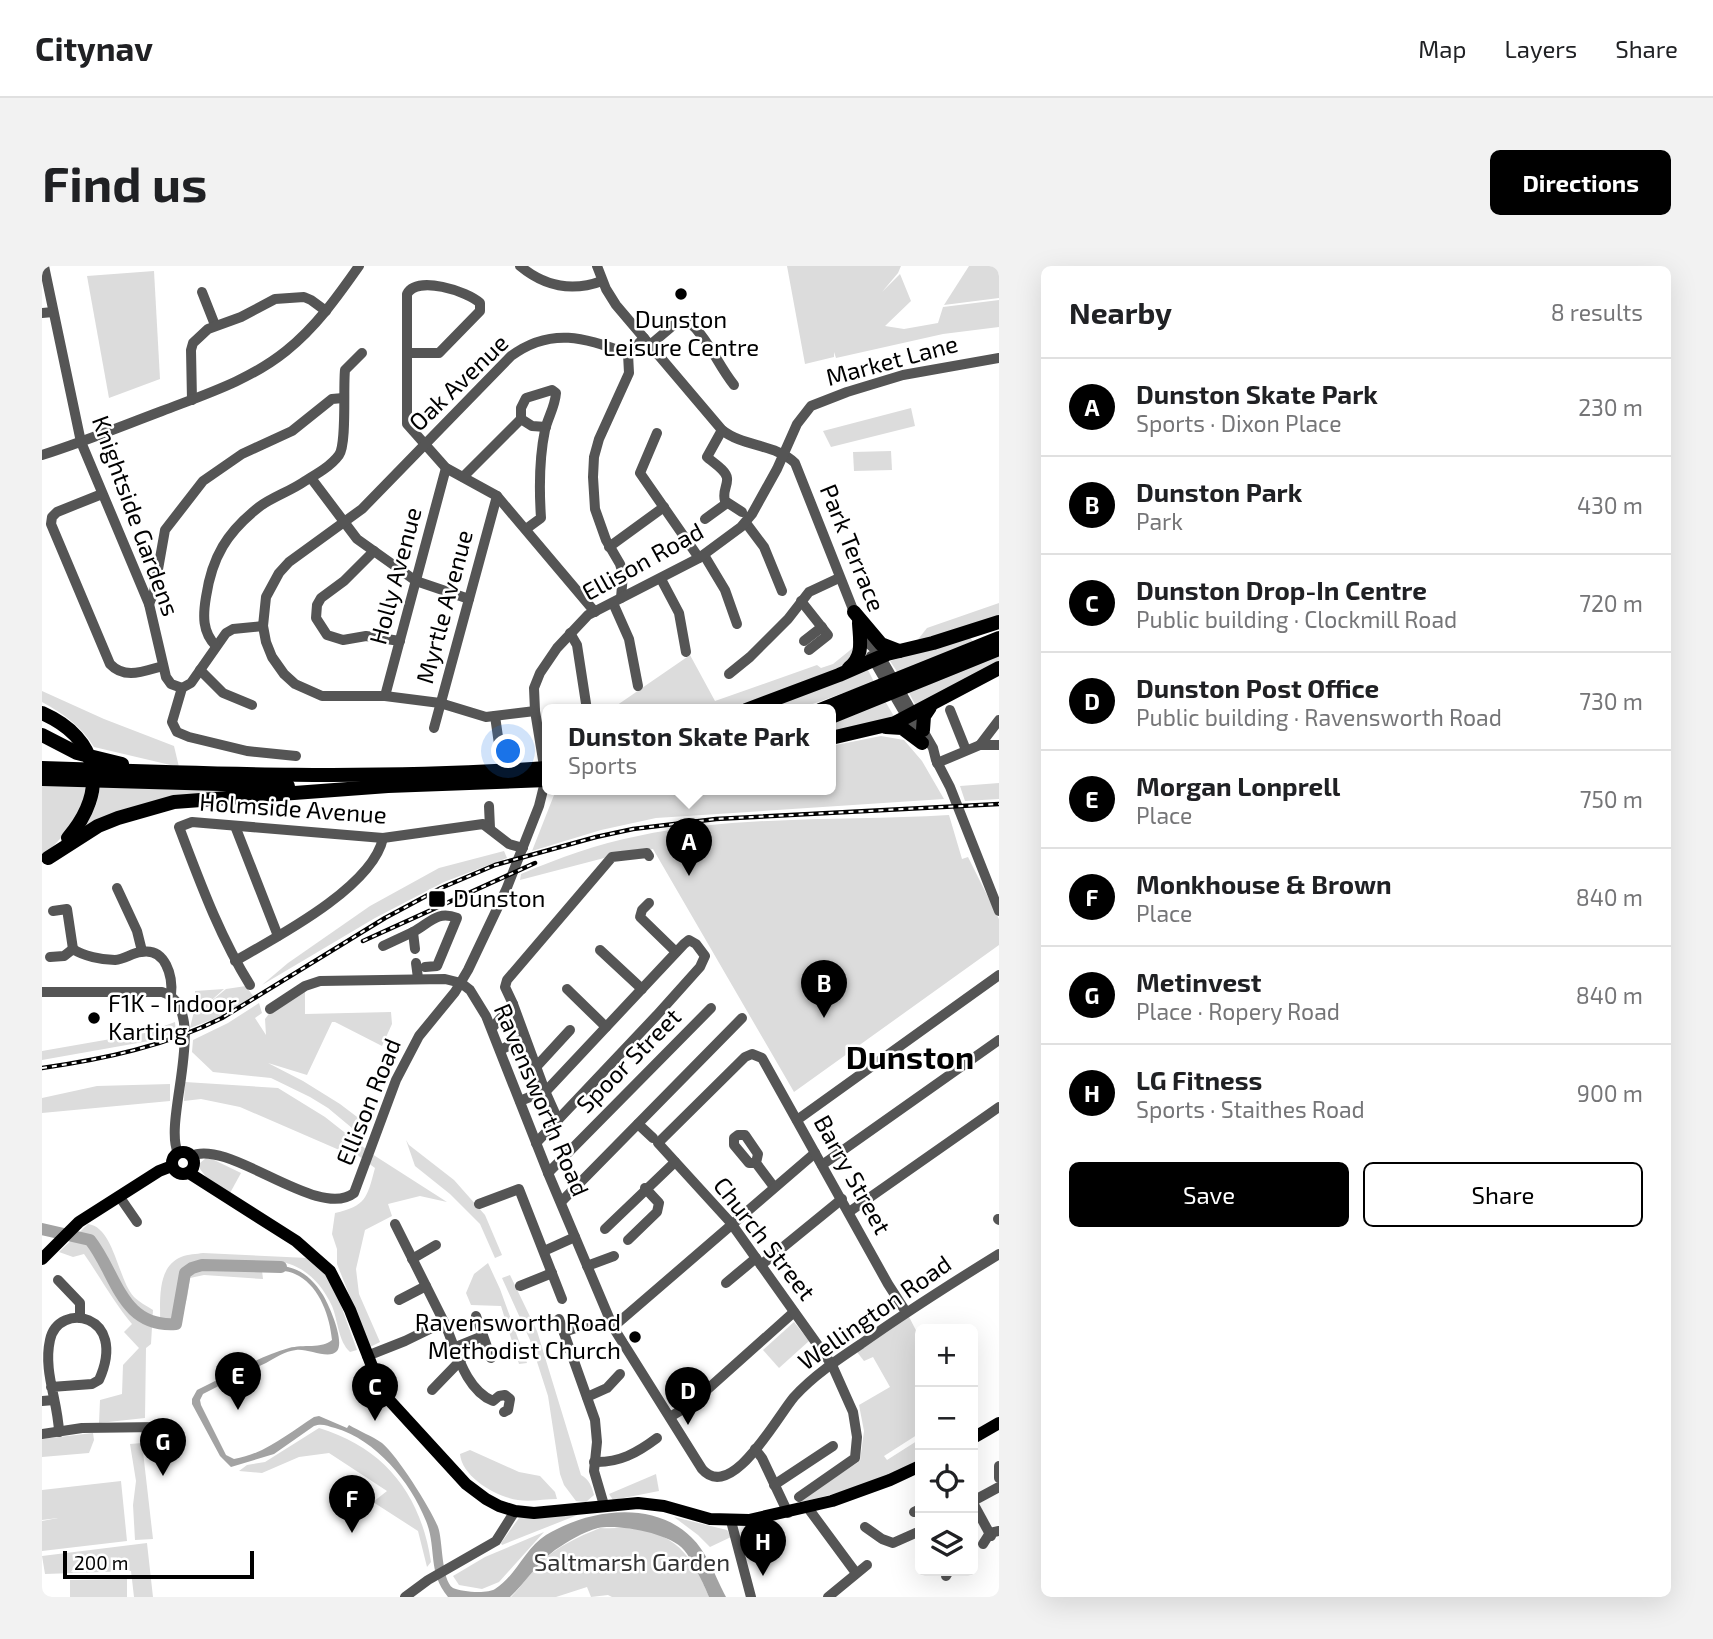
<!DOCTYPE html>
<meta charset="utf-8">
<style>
:root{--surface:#fff;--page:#f2f2f2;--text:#202124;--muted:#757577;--line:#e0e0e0;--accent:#000}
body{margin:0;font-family:"Exo 2",sans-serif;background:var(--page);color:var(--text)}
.controls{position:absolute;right:21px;bottom:21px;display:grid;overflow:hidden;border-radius:10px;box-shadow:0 7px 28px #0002}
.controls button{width:63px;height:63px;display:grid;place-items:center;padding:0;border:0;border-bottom:2px solid var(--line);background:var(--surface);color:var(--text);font:35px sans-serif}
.scale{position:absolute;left:21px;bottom:18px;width:191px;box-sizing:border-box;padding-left:7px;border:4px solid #000;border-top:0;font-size:19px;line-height:24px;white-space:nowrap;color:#000;-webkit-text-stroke:5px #fff;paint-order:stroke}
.you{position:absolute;left:467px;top:486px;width:24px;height:24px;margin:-18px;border:5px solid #fff;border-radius:50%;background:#1a73e8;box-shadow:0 0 0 10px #1a73e833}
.badge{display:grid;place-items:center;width:46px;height:46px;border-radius:50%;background:var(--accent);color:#fff;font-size:23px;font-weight:700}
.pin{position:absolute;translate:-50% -58px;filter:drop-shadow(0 2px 4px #0008)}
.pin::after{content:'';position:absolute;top:37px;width:24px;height:21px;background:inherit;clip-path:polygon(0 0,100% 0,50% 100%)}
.popup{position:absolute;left:500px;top:438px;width:294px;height:91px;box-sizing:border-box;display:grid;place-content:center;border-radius:10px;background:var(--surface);filter:drop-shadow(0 2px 5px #0005);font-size:23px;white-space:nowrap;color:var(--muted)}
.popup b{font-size:26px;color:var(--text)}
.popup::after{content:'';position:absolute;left:50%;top:100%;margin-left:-14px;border:14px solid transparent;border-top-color:var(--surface)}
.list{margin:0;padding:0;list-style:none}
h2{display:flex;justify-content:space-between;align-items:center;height:91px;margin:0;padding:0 28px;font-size:30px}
h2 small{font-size:23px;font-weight:400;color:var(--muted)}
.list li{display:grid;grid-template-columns:46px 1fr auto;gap:21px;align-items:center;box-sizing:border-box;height:98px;padding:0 28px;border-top:2px solid var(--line)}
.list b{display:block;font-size:26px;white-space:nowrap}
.list p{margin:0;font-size:23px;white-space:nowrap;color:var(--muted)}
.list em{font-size:23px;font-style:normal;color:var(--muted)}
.actions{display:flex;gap:14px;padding:21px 28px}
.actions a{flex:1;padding:16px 0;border:2px solid var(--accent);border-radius:10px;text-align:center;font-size:24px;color:var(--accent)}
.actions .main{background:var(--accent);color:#fff}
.icon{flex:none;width:38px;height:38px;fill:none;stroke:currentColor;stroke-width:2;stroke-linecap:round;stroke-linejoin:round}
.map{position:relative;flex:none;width:957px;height:1331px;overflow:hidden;border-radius:10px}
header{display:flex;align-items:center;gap:42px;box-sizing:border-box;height:98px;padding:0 35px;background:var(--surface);border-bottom:2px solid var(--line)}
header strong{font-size:33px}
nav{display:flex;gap:38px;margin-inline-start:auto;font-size:24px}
.intro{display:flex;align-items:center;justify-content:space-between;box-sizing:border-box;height:168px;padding:0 42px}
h1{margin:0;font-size:49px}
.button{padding:18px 32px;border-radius:10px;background:var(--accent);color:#fff;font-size:24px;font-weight:700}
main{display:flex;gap:42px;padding:0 42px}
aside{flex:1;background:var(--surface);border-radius:10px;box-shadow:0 7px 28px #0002}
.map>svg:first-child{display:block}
</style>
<header>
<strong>Citynav</strong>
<nav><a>Map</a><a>Layers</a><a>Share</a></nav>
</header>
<div class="intro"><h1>Find us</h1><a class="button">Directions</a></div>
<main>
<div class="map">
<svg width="957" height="1331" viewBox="0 0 957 1331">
<rect width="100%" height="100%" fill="#fff"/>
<g fill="#dcdcdc">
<polygon points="745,0 859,0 856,7 840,26 858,8 869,35 843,60 862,63 896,57 901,41 957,34 957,61 901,68 794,92 792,86 792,91 763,98"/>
<polygon points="927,0 957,0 957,32 902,39"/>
<polygon points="112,5 118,113 67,132 45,10"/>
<polygon points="869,142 873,160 789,181 781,165"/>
<polygon points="849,185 850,204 812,205 811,186"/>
<polygon points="957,337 957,350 874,376 885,362"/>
<polygon points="926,370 932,376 856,407 848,395"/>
<polygon points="812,381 808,399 686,444 568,444 648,389 673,435 775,399 779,402 791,398"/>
<polygon points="957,388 957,398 875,442 867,427"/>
<polygon points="825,402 832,416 754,444 715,444"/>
<path d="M0,425L62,453L132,480L137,501L52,481C39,460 22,448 0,436Z"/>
<polygon points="843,435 853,452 789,468 789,456"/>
<polygon points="839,470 862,474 880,495 902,533 614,552 559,564 490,585 514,524 789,524 789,480"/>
<polygon points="957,517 957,533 923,535 918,520"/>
<path d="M0,518L46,519C40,549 22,571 0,591Z"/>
<polygon points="58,521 179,524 180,527 39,564 54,539"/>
<path d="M907,549L920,593L926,591L957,653V679L752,826L611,583L566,591L478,614L479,608C517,592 555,578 596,570C695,549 806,555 907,549Z"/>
<polygon points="462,585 465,592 402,616 333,652 220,719 246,697 328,640 397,602"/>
<polygon points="204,720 211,730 180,750 148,762 153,741 153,725 182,723 162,741 184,723"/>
<polygon points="263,724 263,748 349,746 350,758 340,780 293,756 290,756 265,809 226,797 261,815 298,838 327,860 322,872 286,842 268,831 229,812 171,806 150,786 151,774 186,757 217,737 220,747 213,752 224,769 223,753 229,745"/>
<polygon points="133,756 134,766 107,775 0,794 0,785 103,767"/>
<path d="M143,816L236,822L283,851L330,888L405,936L378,930L346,938L350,950L323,964L314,1003L317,1028L338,1076L328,1081L295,998V983L290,968L293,947C324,940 325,932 333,902L314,888L295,883L198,841L159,833L142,835Z"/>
<polygon points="128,818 128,835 0,847 0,832 55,820"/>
<polygon points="364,874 367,879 412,914 443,949 460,989 453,992 438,958 408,928 373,900"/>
<polygon points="164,892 168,892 199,907 188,927 164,911 158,903 158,897"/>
<path d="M46,958C72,961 76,1014 92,1031C97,1036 105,1040 111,1044L109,1078L104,1082L103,1152L57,1157L58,1134L80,1128L81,1099L97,1082L82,1066L90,1058C73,1038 58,1011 42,988L31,991L17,986Z"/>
<path d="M161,987L266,992L284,1007L297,1034L315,1084L308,1086C296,1075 296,1054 290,1040C276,1010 252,991 219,996L221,1013L162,1009L148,1012C144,1039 145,1049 118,1062C119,1039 113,1002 139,991C146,988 155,988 161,987Z"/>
<polygon points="446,997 458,1023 485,1097 477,1098 459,1040 429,1039 424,1027 432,1008"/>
<path d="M468,1009L495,1065L539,1209C547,1213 550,1221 552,1229L544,1236L534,1235L522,1219L518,1208L506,1130L488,1074L460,1012Z"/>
<path d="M866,1049L878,1072V1167L842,1190L845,1194L878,1173V1195C839,1215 796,1228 754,1237L818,1195L822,1165L817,1139L848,1121L831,1091L822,1095L815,1086Z"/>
<polygon points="752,1056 767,1075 737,1102 721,1084"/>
<path d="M277,1162C343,1182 379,1229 389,1296L385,1301L376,1265L331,1236L345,1225L287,1187L257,1191L220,1207L197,1205L205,1199L223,1196Z"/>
<polygon points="51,1167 52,1174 47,1187 0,1191 0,1173"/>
<polygon points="100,1177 111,1273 93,1274 91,1239 94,1215 88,1178"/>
<path d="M428,1184L477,1206L498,1210L513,1226L515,1233C503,1233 488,1236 476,1234C454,1231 420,1211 418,1188Z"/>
<polygon points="614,1208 617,1225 571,1234 567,1228"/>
<polygon points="79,1215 85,1275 0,1285 0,1255 16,1252 0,1254 0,1224"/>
<polygon points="538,1248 460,1279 459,1277 477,1252"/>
<polygon points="632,1251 685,1264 689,1271 668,1281 656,1269"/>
<path d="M558,1262C571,1263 584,1261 596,1263C637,1269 653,1296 667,1331H570L566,1329L549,1331L545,1321L514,1331H469C480,1320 488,1307 499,1296C516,1280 536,1271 558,1262Z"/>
<polygon points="502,1266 457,1316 440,1323 417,1319 411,1310 443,1291"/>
<polygon points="105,1277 111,1331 92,1331 89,1305 3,1308 0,1290"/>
<polygon points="85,1313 85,1331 28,1331 28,1314"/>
</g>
<path fill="#a3a3a3" d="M223,998C250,999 266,1005 281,1029C287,1039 303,1075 295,1085C287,1094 265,1082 254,1084C243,1085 233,1092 224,1097C203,1107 182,1117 161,1128L158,1134L159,1139L184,1189L192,1193C223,1188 247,1167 272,1151L277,1150L305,1162L307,1159C317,1165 330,1170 340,1177C355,1189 389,1243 396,1261C401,1274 399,1314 411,1322C419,1326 446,1328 453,1323C474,1310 483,1282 504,1269C547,1243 611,1234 649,1271C665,1286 674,1312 684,1331H667C663,1320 649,1292 642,1284C628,1267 576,1258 556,1262C541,1266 525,1276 513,1284C495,1297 484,1316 468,1331H406C385,1305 395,1282 384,1255C368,1215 334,1174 293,1162C285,1160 280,1157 272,1160L232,1188L189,1201L178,1190L150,1138V1133L155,1124C185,1110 215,1091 247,1082C261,1078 280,1083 290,1074C288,1051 278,1022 257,1010C247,1004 234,1004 223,1003Z"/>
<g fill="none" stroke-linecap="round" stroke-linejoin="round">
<path stroke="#a3a3a3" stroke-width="12" d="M0,963L48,974C75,1008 79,1062 134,1058L143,1007L150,1002L160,999L239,1001"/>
<g stroke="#555" stroke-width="10">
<polyline points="2,0 39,176 107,338 124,411 129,418 140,422"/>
<path d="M478,0C502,20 530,26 560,15"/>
<path d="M555,0L564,23L574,39L680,164C701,181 734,178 753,197L814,351"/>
<polyline points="160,26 173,59"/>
<polyline points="0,47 11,46"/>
<path d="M608,79L634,57L646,55C667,73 675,98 692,119"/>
<path d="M365,87H397L438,45V37C425,25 375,9 365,28V158L404,202L455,230L553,346"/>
<polyline points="150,134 149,84 151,77 166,63 199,51 233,33 262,31 269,34 284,45"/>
<polyline points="479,153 490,160 504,161"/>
<path d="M680,164L665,191C670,196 684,204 685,212C686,220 680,225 683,235L700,246"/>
<polyline points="615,167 598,207 657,292"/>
<path d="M0,189C41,176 80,160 120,145C164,128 208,114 244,85C274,61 296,30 317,0"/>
<path d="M421,211L479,153V142L484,132L510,124L514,127C513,141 506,151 503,164C497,193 497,222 499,252L484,263"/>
<polyline points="269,212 315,273 374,315 427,333"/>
<path d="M60,228L15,246L10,251L9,258L68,398C83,414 102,405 121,400"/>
<polyline points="663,253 685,237"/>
<polyline points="704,257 722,281 740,325"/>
<polyline points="567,281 622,241"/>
<polyline points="332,285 302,315 279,332 275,339 274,352 285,369 301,374 324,370 358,375"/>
<polyline points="662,289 683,324 695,358"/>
<polyline points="619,313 637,347 644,386"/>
<polyline points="579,332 581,308 578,298 564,274 553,243 551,211 552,191 557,173 587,107 586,88 602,72"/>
<polyline points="759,335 786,369 767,384"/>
<polyline points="571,337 587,373 596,420"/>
<polyline points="107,338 112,326 123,264 161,215 200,188 250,165 290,133 301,132"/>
<polyline points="221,360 191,363 184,367 149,417 140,422 130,456 135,466 147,471 205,485 254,490"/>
<polyline points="820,364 825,376 835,385 891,482 894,494 908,521 957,645"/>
<polyline points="528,367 535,379 545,444"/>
<polyline points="762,375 780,361"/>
<path d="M174,380C160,366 161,349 164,331C170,291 185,266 217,241C230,231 249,225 263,215C275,208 289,200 297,189C305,178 301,122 303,104L320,87"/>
<polyline points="829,390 876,470"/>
<polyline points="158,404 181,427 210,439"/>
<polyline points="687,408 708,391 746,353 767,326 797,312"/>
<polyline points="343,430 404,202"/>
<polyline points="908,444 924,484"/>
<path d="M493,445L444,451L398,437L343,430H280L253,418L242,408L230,391L224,376L221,360L224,331L237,307L247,296L320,243L469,90C508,61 544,71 586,88"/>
<polyline points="453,450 457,478"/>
<polyline points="392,462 455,230"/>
<polyline points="938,479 957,454"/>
<polyline points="895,497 938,479 957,479"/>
<polyline points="447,540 448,562"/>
<polyline points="193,560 236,670"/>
<polyline points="75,622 95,665 100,685"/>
<polyline points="607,637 600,644 598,651 634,686"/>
<polyline points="11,645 25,643 31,683"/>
<polyline points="341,680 371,666"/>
<path d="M373,683L371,666C388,657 395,644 415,652L395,700L383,701"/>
<polyline points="558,684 600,723"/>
<path d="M8,691L22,690L31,683C41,690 60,694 73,694C83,693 90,687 99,686C124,681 131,711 129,729"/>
<path d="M193,695C235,671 331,621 341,572"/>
<polyline points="374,697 376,712"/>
<path d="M208,719C177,669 158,616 137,561L150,556L341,572L441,558L467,578L481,582"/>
<polyline points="525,723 564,761"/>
<path d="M0,726H120C170,741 120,853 136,887"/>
<polyline points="471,738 503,825 516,854"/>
<path d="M228,743L263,720L278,715L403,713L419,717L428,724L444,750L506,907L571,1061L660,1203C689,1237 735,1151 752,1131C771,1110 795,1094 819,1078C864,1046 910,1017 957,988"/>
<polyline points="450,762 471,738 463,721 465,714 570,591 605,587 607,590"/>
<polyline points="458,784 483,772"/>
<polyline points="494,801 528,764"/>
<polyline points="478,835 505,824 642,678 647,674 654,678 663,690 658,701 615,749 494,877"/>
<polyline points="755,854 957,709"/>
<polyline points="596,858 611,872"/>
<path d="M149,890C187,872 276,955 312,927L354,814L377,770L413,726L426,704L464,624L497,540L504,512L493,445L492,422L498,407L515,382L546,349L657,292L699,261L710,248L735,203L755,158L769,140L805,126L861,109L957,92"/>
<polyline points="714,897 716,888 703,869 696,869 692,872 692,879 707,897 714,897 732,921"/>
<polyline points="780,899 957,774"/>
<polyline points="506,907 669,742"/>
<polyline points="77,930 95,956"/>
<polyline points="519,936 700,752"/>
<polyline points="437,938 477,923 520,1033"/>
<polyline points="807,946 957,841"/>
<polyline points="956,953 957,954"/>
<polyline points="563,963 633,896"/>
<polyline points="586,974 615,946 617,937 603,922"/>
<polyline points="502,985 533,971"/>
<polyline points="370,993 394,979"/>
<polyline points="719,999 800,933"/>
<polyline points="545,1000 572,990"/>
<polyline points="16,1014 38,1037 38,1052"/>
<polyline points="684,1017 714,992"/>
<polyline points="478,1020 510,1007"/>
<polyline points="357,1034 384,1020"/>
<polyline points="434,1050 449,1092"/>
<polyline points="517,1053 553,1154 555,1176 552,1205 562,1239"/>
<path d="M402,1056C414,1082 422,1123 451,1135L457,1130L463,1129L468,1133L466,1144L462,1146"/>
<polyline points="571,1061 773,887"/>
<polyline points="522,1066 548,1057"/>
<polyline points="414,1081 441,1070"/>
<polyline points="325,1090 363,1075 402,1056 353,958"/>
<path d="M9,1121L50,1118L57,1114C87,1047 16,1035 8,1074C1,1105 16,1135 17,1166"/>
<polyline points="390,1124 419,1094"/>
<polyline points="545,1131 565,1122 578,1108"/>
<polyline points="0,1135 12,1134"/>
<polyline points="628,1151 649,1138 752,1046"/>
<polyline points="0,1168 40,1162 117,1161"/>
<polyline points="713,1183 720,1192 746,1247"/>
<path d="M552,1196C577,1197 595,1187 615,1172"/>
<polyline points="957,1200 957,1212"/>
<polyline points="732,1219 791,1180"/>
<polyline points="757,1231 813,1192 815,1171 811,1146 790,1099 689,957 616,877 703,791 710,788 720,792 846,1018 864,1046"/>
<polyline points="931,1235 957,1221"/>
<polyline points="931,1237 949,1270"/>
<polyline points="766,1242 814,1307"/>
<polyline points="872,1246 878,1243"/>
<polyline points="689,1255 709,1331"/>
<polyline points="823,1261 840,1273 851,1277 878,1265"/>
<polyline points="941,1278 948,1267 957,1265"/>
<polyline points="904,1310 907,1305"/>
<polyline points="363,1331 386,1314 454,1275 473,1245"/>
<polyline points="786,1331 825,1299"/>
</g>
<g stroke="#000" stroke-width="12">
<circle cx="141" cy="897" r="11"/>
<polyline points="147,907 254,975 288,1005 308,1044 335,1113 348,1135 424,1218 444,1233 457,1240 473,1245 492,1247 596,1237 622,1240 668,1253 707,1254 790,1235 848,1214 878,1200"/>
<polyline points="0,993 37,956 117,905 130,900"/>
<polyline points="931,1172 957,1157"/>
</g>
<g stroke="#000" stroke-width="14">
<polyline points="812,346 839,378 857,385"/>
<path d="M807,402C822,390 818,375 817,357"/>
<polyline points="704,444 797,409 845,388 891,377 957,356"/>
<polyline points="778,444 957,372"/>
<path d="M0,447C59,473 66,525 26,572"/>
<polyline points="789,451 957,383"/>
<polyline points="844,461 860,462 880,477"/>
<polyline points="881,464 882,450 888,441"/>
<polyline points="0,469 35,487 80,498"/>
<polyline points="789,472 853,457 957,402"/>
<path d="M0,502C168,508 337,514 505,502"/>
<polyline points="0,513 246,520"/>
<polyline points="6,592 56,560 76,552 132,536 346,520 505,514"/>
</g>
<g stroke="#000" stroke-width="4.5">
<g id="rail">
<polyline points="321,675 493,597"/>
<path d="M0,802C62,793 124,780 180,752L343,652L399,622L453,599L554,571L591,563L674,553L957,538"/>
</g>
</g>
<use href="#rail" stroke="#fff" stroke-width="2" stroke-dasharray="5" stroke-linecap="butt"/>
</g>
<g fill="#000" stroke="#fff" stroke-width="2.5">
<circle cx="639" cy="28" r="7"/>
<rect x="386" y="624" width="18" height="18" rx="3.5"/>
<circle cx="52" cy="752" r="7"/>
<circle cx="593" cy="1071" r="7"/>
</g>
<g text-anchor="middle" stroke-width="5" stroke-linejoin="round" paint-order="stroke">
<g font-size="24" fill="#000" stroke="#fff" text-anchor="start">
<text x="639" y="62" text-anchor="middle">Dunston<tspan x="639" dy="28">Leisure Centre</tspan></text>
<text x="411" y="641">Dunston</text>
<text x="66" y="746">F1K - Indoor<tspan x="66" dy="28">Karting</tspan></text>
<text x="579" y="1065" text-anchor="end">Ravensworth Road<tspan x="579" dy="28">Methodist Church</tspan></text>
</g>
<g font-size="24" fill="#000" stroke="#fff">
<text transform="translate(850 95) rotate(-15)" y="8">Market Lane</text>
<text transform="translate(417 117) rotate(-44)" y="8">Oak Avenue</text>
<text transform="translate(93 250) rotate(70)" y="8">Knightside Gardens</text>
<text transform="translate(810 282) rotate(68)" y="8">Park Terrace</text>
<text transform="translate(601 296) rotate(-29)" y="8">Ellison Road</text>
<text transform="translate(354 310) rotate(-75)" y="8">Holly Avenue</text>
<text transform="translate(403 341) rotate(-75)" y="8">Myrtle Avenue</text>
<text transform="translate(251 543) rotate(4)" y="8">Holmside Avenue</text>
<text transform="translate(587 795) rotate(-45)" y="8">Spoor Street</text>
<text transform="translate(499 834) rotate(67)" y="8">Ravensworth Road</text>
<text transform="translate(327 836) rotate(-68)" y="8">Ellison Road</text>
<text transform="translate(810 909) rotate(61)" y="8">Barry Street</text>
<text transform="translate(722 973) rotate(52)" y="8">Church Street</text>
<text transform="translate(833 1047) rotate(-35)" y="8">Wellington Road</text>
</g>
<g font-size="24" fill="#333" stroke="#fff">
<text x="590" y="1305">Saltmarsh Garden</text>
</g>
<g font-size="32" font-weight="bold" fill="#000" stroke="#fff">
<text x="868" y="803">Dunston</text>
</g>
</g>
</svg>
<div class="controls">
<button>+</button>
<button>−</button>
<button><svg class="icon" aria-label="locate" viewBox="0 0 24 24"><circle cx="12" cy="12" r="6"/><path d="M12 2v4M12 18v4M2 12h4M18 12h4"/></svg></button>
<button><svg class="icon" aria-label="layers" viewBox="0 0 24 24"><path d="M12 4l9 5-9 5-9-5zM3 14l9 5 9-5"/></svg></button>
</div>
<div class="scale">200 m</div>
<div class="you"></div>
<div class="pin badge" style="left:647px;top:610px">A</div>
<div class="popup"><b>Dunston Skate Park</b>Sports</div>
<div class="pin badge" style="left:782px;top:752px">B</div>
<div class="pin badge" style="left:333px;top:1155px">C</div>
<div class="pin badge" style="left:646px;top:1159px">D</div>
<div class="pin badge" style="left:196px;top:1144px">E</div>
<div class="pin badge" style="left:310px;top:1267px">F</div>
<div class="pin badge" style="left:121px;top:1210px">G</div>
<div class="pin badge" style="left:721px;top:1310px">H</div>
</div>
<aside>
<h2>Nearby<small>8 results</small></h2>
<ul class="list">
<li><span class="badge">A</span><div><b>Dunston Skate Park</b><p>Sports · Dixon Place</p></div><em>230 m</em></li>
<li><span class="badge">B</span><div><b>Dunston Park</b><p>Park</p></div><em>430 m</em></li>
<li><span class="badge">C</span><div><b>Dunston Drop-In Centre</b><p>Public building · Clockmill Road</p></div><em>720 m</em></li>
<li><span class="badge">D</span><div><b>Dunston Post Office</b><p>Public building · Ravensworth Road</p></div><em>730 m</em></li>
<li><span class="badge">E</span><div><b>Morgan Lonprell</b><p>Place</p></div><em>750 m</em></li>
<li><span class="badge">F</span><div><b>Monkhouse &amp; Brown</b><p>Place</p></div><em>840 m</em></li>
<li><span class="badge">G</span><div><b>Metinvest</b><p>Place · Ropery Road</p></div><em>840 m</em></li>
<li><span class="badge">H</span><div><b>LG Fitness</b><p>Sports · Staithes Road</p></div><em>900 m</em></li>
</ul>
<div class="actions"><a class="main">Save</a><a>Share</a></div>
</aside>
</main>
